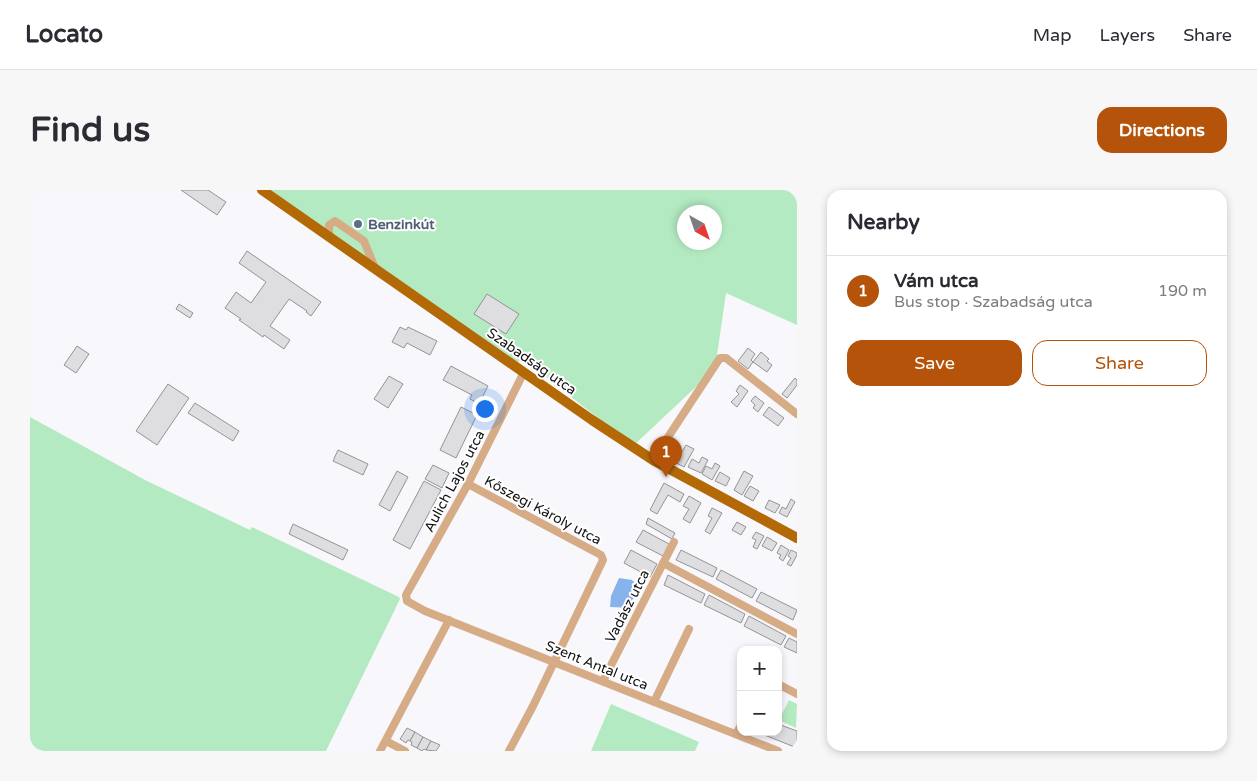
<!DOCTYPE html>
<meta charset="utf-8">
<style>
:root{--surface:#fff;--page:#f7f7f7;--text:#2b2b33;--muted:#7c7c81;--line:#e1e1e2;--accent:#b45309}
body{margin:0;font-family:"Varela Round",sans-serif;background:var(--page);color:var(--text)}
.controls{position:absolute;right:15px;bottom:15px;display:grid;overflow:hidden;border-radius:10px;box-shadow:0 2px 8px #0003}
.controls button{width:45px;height:45px;display:grid;place-items:center;padding:0;border:0;border-bottom:1px solid var(--line);background:var(--surface);color:var(--text);font:25px sans-serif}
.compass{position:absolute;left:647px;top:15px;width:45px;height:45px;border-radius:50%;background:var(--surface);box-shadow:0 2px 8px #0003;rotate:140deg}
.you{position:absolute;left:454px;top:218px;width:18px;height:18px;margin:-12px;border:4px solid #fff;border-radius:50%;background:#1a73e8;box-shadow:0 0 0 8px #1a73e833}
.badge{display:grid;place-items:center;width:32px;height:32px;border-radius:50%;background:var(--accent);color:#fff;font-size:16px;font-weight:700}
.pin{position:absolute;translate:-50% -41px;filter:drop-shadow(0 1px 2px #0008)}
.pin::after{content:'';position:absolute;top:26px;width:18px;height:15px;background:inherit;clip-path:polygon(0 0,100% 0,50% 100%)}
.list{margin:0;padding:0;list-style:none}
h2{display:flex;justify-content:space-between;align-items:center;height:65px;margin:0;padding:0 20px;font-size:21px}
h2 small{font-size:16px;font-weight:400;color:var(--muted)}
.list li{display:grid;grid-template-columns:32px 1fr auto;gap:15px;align-items:center;box-sizing:border-box;height:70px;padding:0 20px;border-top:1px solid var(--line)}
.list b{display:block;font-size:19px;white-space:nowrap}
.list p{margin:0;font-size:16px;white-space:nowrap;color:var(--muted)}
.list em{font-size:16px;font-style:normal;color:var(--muted)}
.actions{display:flex;gap:10px;padding:15px 20px}
.actions a{flex:1;padding:11px 0;border:1px solid var(--accent);border-radius:15px;text-align:center;font-size:18px;color:var(--accent)}
.actions .main{background:var(--accent);color:#fff}
.map{position:relative;flex:none;width:767px;height:561px;overflow:hidden;border-radius:15px}
header{display:flex;align-items:center;gap:30px;box-sizing:border-box;height:70px;padding:0 25px;background:var(--surface);border-bottom:1px solid var(--line)}
header strong{font-size:24px}
nav{display:flex;gap:28px;margin-inline-start:auto;font-size:18px}
.intro{display:flex;align-items:center;justify-content:space-between;box-sizing:border-box;height:120px;padding:0 30px}
h1{margin:0;font-size:35px}
.button{padding:12px 22px;border-radius:15px;background:var(--accent);color:#fff;font-size:18px;font-weight:700}
main{display:flex;gap:30px;padding:0 30px}
aside{flex:1;background:var(--surface);border-radius:15px;box-shadow:0 2px 8px #0003}
.map>svg:first-child{display:block}
</style>
<header>
<strong>Locato</strong>
<nav><a>Map</a><a>Layers</a><a>Share</a></nav>
</header>
<div class="intro"><h1>Find us</h1><a class="button">Directions</a></div>
<main>
<div class="map">
<svg width="767" height="561" viewBox="0 0 767 561">
<rect width="100%" height="100%" fill="#f8f7fb"/>
<g fill="#b4eac1" fill-rule="evenodd">
<path d="M237,0H767V135L696,103L685,179L603,256L491,167L488,173ZM654,22H684V52H654Z"/>
<polygon points="0,227 117,291 220,340 222,337 369,407 370,409 296,561 0,561"/>
<polygon points="759,510 767,514 766,538 749,530"/>
<polygon points="581,514 669,552 665,561 561,561"/>
</g>
<polygon fill="#87b3ed" points="589,388 602,390 610,398 608,408 604,408 602,410 604,415 603,418 580,417 581,406"/>
<g fill="#dedde0" stroke="#949395">
<polygon points="151,0 178,0 196,12 187,25"/>
<polygon points="217,61 291,112 281,126 276,122 277,121 259,109 240,136 260,150 254,159 234,145 233,147 209,130 211,129 195,118 206,102 221,113 236,92 209,73"/>
<polygon points="457,104 489,124 476,144 444,124"/>
<polygon points="149,114 163,123 160,128 146,119"/>
<polygon points="370,137 376,140 378,137 407,151 400,165 377,153 374,158 362,152"/>
<polygon points="47,156 59,164 46,183 34,175"/>
<polygon points="718,158 725,164 721,170 723,172 718,179 708,171"/>
<polygon points="731,162 739,169 737,171 742,175 737,182 723,172"/>
<polygon points="421,176 458,196 449,214 440,209 442,205 413,190"/>
<polygon points="359,186 373,194 358,218 344,209"/>
<polygon points="765,188 767,190 767,195 757,208 752,204"/>
<polygon points="138,194 159,208 127,255 106,241"/>
<polygon points="710,195 718,201 707,217 701,212 709,204 706,201"/>
<polygon points="725,206 734,213 728,222 723,218 725,215 721,211"/>
<polygon points="165,213 209,241 203,251 158,223"/>
<polygon points="431,217 447,225 426,268 410,260"/>
<polygon points="739,217 754,228 748,236 733,225"/>
<polygon points="656,255 664,259 654,277 637,268 643,257 652,262"/>
<polygon points="308,260 338,274 333,285 303,271"/>
<polygon points="672,267 678,270 671,283 658,277 662,269 669,273"/>
<polygon points="685,273 690,276 682,290 672,284 676,276 682,279"/>
<polygon points="403,275 419,283 412,298 395,289"/>
<polygon points="367,281 378,287 360,321 349,315"/>
<polygon points="714,281 723,286 712,305 704,300"/>
<polygon points="690,282 700,288 696,296 685,291"/>
<polygon points="394,291 411,300 380,359 363,350"/>
<polygon points="634,293 654,304 650,312 638,305 627,324 620,320"/>
<polygon points="720,296 729,301 723,311 714,306"/>
<polygon points="659,306 671,313 660,333 653,329 659,319 653,316"/>
<polygon points="761,309 765,312 757,327 749,323 752,317 756,319"/>
<polygon points="739,310 750,315 745,323 735,318"/>
<polygon points="682,318 692,323 680,344 675,341 682,328 678,326"/>
<polygon points="618,328 645,343 642,349 616,334"/>
<polygon points="707,332 716,337 711,345 702,340"/>
<polygon points="263,334 318,360 313,370 259,344"/>
<polygon points="613,340 639,354 633,366 606,352"/>
<polygon points="726,342 734,346 727,359 723,357 726,350 722,348"/>
<polygon points="737,347 747,353 742,361 732,356"/>
<polygon points="751,355 759,360 753,371 749,368 751,365 747,363"/>
<polygon points="601,360 627,374 620,387 594,373"/>
<polygon points="651,360 687,378 683,387 646,370"/>
<polygon points="761,360 767,363 767,365 761,376 757,374 761,368 758,366"/>
<polygon points="691,380 727,399 722,408 686,389"/>
<polygon points="638,385 675,404 671,413 634,395"/>
<polygon points="731,402 767,420 763,430 726,411"/>
<polygon points="679,405 715,424 711,433 674,415"/>
<polygon points="719,426 756,446 751,455 714,436"/>
<polygon points="759,448 767,452 767,463 754,457"/>
<polygon points="748,534 767,541 767,558 727,542 748,542"/>
<polygon points="377,538 385,542 380,551 378,550 376,553 370,549"/>
<polygon points="385,542 393,547 387,558 381,555 382,552 380,551"/>
<polygon points="393,547 401,551 396,560 394,559 392,561 387,558"/>
<polygon points="401,551 410,555 406,561 396,560"/>
</g>
<g fill="none" stroke-linecap="round" stroke-linejoin="round">
<g stroke="#d6ac87" stroke-width="8">
<polyline points="299,47 299,35 305,31 334,51 345,78"/>
<polyline points="494,182 438,294 376,405 377,411 395,421 748,561"/>
<polyline points="623,270 690,168 696,168 767,224"/>
<polyline points="438,294 571,365 573,370 503,516 479,561"/>
<polyline points="633,373 767,444"/>
<polyline points="573,491 644,352"/>
<polyline points="748,494 767,504"/>
<polyline points="624,512 659,439"/>
<polyline points="706,544 711,535"/>
<polyline points="356,551 375,561"/>
<polyline points="350,561 419,430"/>
</g>
<polyline stroke="#b46907" stroke-width="10" points="232,0 562,230 623,270 767,348"/>
</g>
<circle fill="#5c6f8a" stroke="#fff" stroke-width="2" cx="328" cy="34" r="5"/>
<g text-anchor="middle" stroke-width="4" stroke-linejoin="round" paint-order="stroke">
<g font-size="14" font-weight="bold" fill="#4e5e75" stroke="#fff" text-anchor="start">
<text x="338" y="39">Benzinkút</text>
</g>
<g font-size="14" fill="#131314" stroke="#fff">
<text transform="translate(502 171) rotate(35)" y="5">Szabadság utca</text>
<text transform="translate(424 291) rotate(-62)" y="5">Aulich Lajos utca</text>
<text transform="translate(513 320) rotate(28)" y="5">Kőszegi Károly utca</text>
<text transform="translate(597 416) rotate(-63)" y="5">Vadász utca</text>
<text transform="translate(567 475) rotate(22)" y="5">Szent Antal utca</text>
</g>
</g>
</svg>
<div class="controls">
<button>+</button>
<button>−</button>
</div>
<svg class="compass" viewBox="-18 -18 36 36"><path d="M0-13l5 13h-10z" fill="#e53935"/><path d="M0 13l5-13h-10z" fill="#7c7c81"/></svg>
<div class="you"></div>
<div class="pin badge" style="left:636px;top:287px">1</div>
</div>
<aside>
<h2>Nearby<small></small></h2>
<ul class="list">
<li><span class="badge">1</span><div><b>Vám utca</b><p>Bus stop · Szabadság utca</p></div><em>190 m</em></li>
</ul>
<div class="actions"><a class="main">Save</a><a>Share</a></div>
</aside>
</main>
